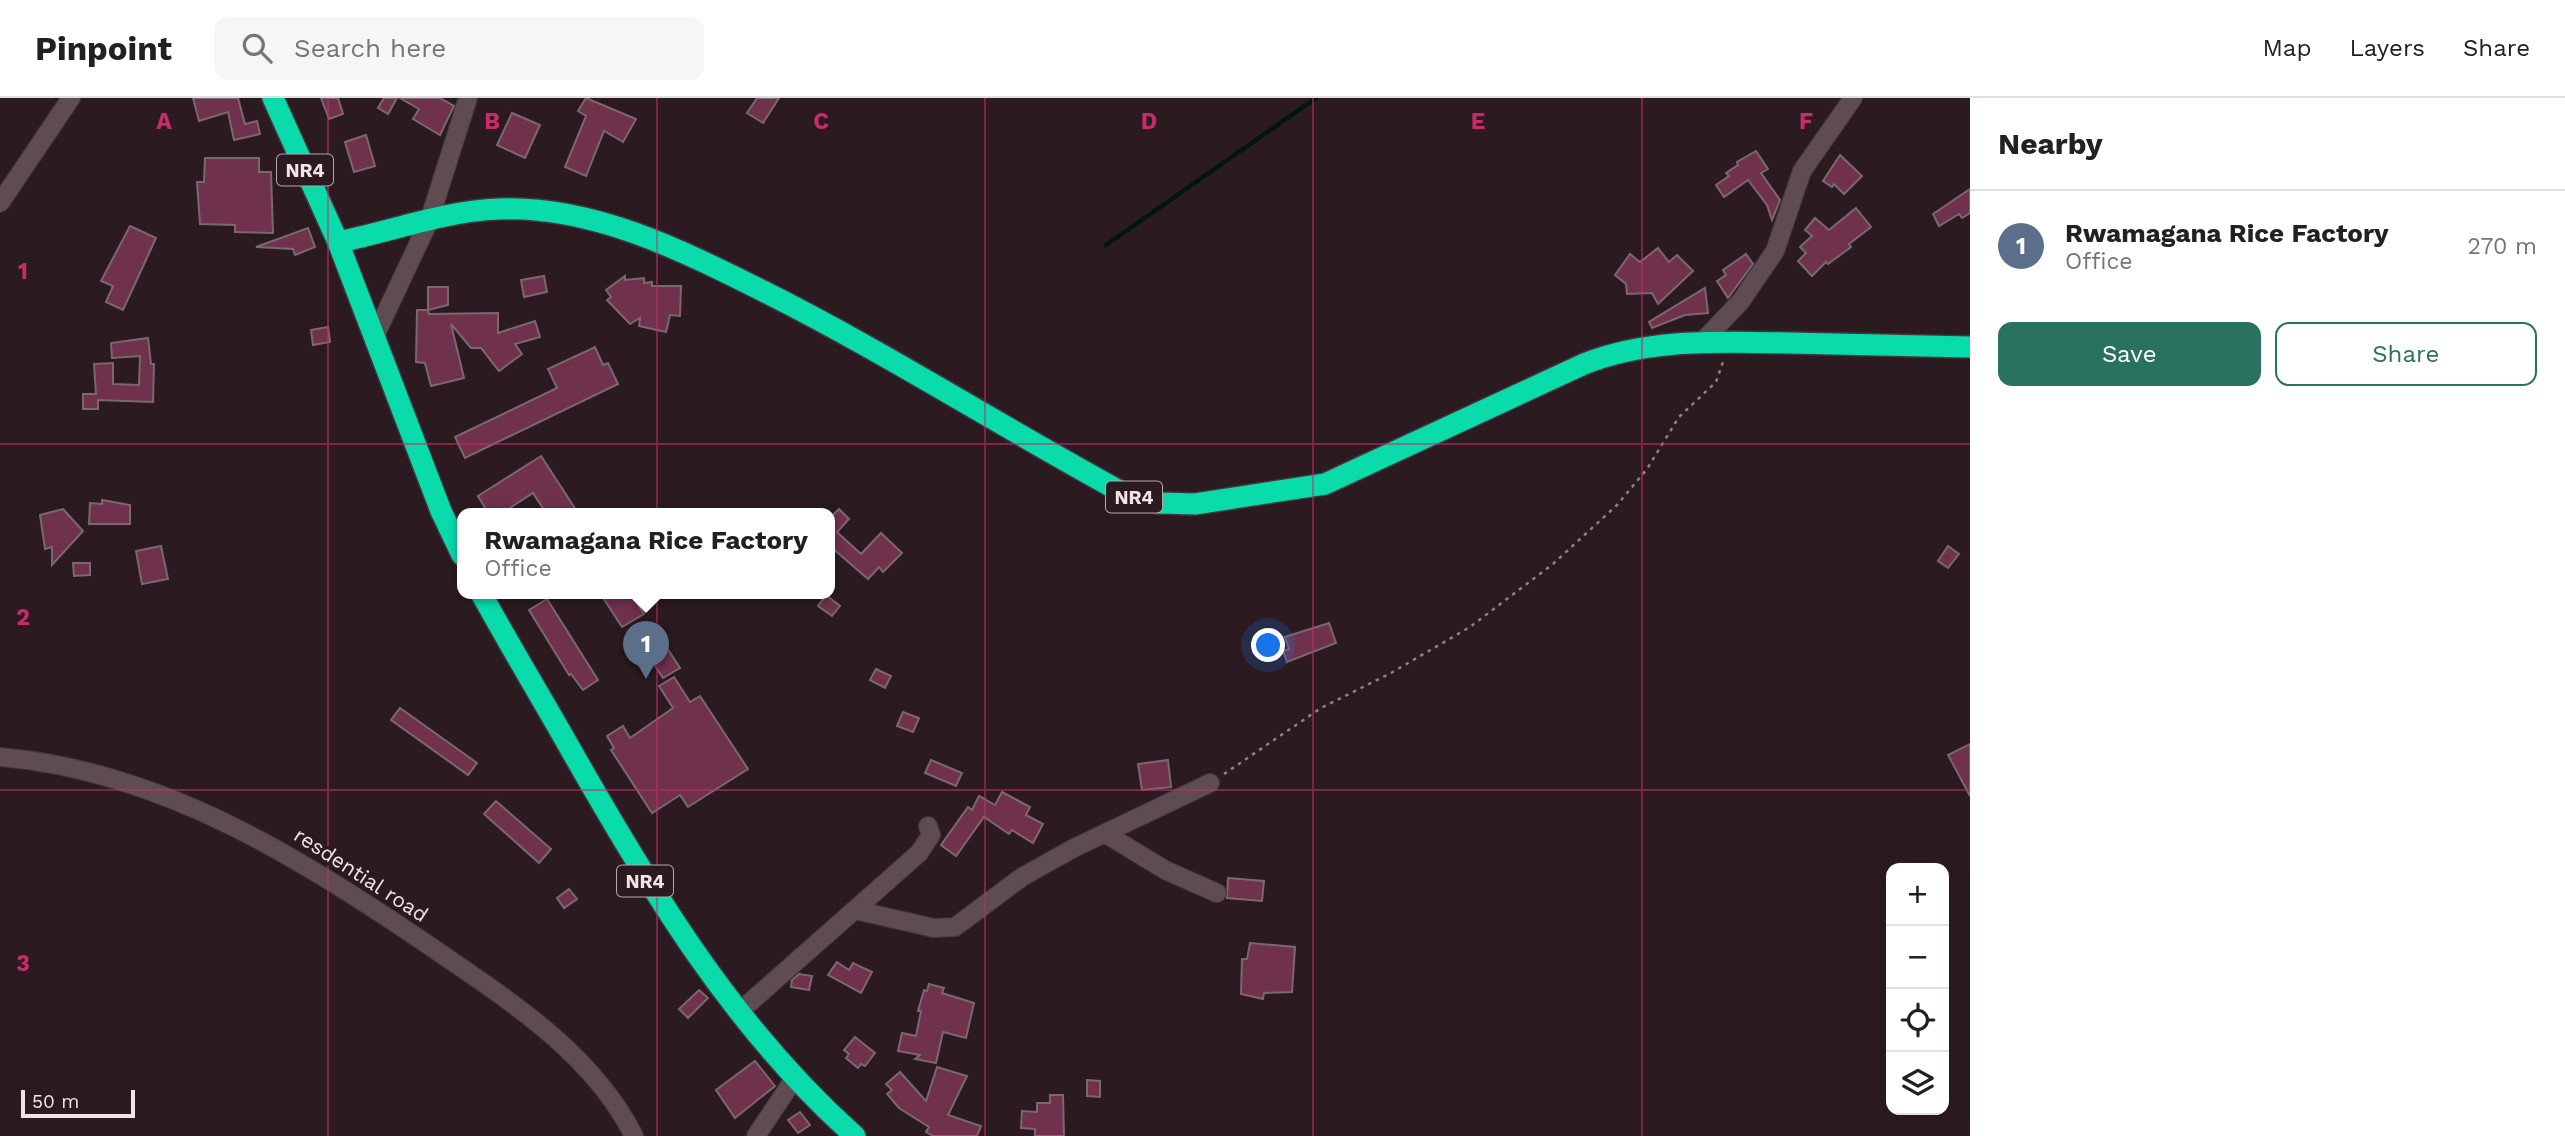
<!DOCTYPE html>
<meta charset="utf-8">
<style>
:root{--surface:#fff;--page:#f6f6f6;--text:#202124;--muted:#757577;--line:#e0e0e0;--accent:#29725f}
body{margin:0;font-family:"Work Sans",sans-serif;background:var(--page);color:var(--text)}
.controls{position:absolute;right:21px;bottom:21px;display:grid;overflow:hidden;border-radius:14px;box-shadow:0 7px 28px #0002}
.controls button{width:63px;height:63px;display:grid;place-items:center;padding:0;border:0;border-bottom:2px solid var(--line);background:var(--surface);color:var(--text);font:35px sans-serif}
.scale{position:absolute;left:21px;bottom:18px;width:114px;box-sizing:border-box;padding-left:7px;border:4px solid #efe4e8;border-top:0;font-size:19px;line-height:24px;white-space:nowrap;color:#efe4e8;-webkit-text-stroke:5px #2b1b21;paint-order:stroke}
.you{position:absolute;left:1269px;top:548px;width:24px;height:24px;margin:-18px;border:5px solid #fff;border-radius:50%;background:#1a73e8;box-shadow:0 0 0 10px #1a73e833}
.badge{display:grid;place-items:center;width:46px;height:46px;border-radius:50%;background:var(--accent);color:#fff;font-size:23px;font-weight:700}
.pin{position:absolute;translate:-50% -58px;filter:drop-shadow(0 2px 4px #0008)}
.pin::after{content:'';position:absolute;top:37px;width:24px;height:21px;background:inherit;clip-path:polygon(0 0,100% 0,50% 100%)}
.popup{position:absolute;left:457px;top:410px;width:378px;height:91px;box-sizing:border-box;display:grid;place-content:center;border-radius:14px;background:var(--surface);filter:drop-shadow(0 2px 5px #0005);font-size:23px;white-space:nowrap;color:var(--muted)}
.popup b{font-size:26px;color:var(--text)}
.popup::after{content:'';position:absolute;left:50%;top:100%;margin-left:-14px;border:14px solid transparent;border-top-color:var(--surface)}
.list{margin:0;padding:0;list-style:none}
h2{display:flex;justify-content:space-between;align-items:center;height:91px;margin:0;padding:0 28px;font-size:30px}
h2 small{font-size:23px;font-weight:400;color:var(--muted)}
.list li{display:grid;grid-template-columns:46px 1fr auto;gap:21px;align-items:center;box-sizing:border-box;height:112px;padding:0 28px;border-top:2px solid var(--line)}
.list b{display:block;font-size:26px;white-space:nowrap}
.list p{margin:0;font-size:23px;white-space:nowrap;color:var(--muted)}
.list em{font-size:23px;font-style:normal;color:var(--muted)}
.actions{display:flex;gap:14px;padding:21px 28px}
.actions a{flex:1;padding:16px 0;border:2px solid var(--accent);border-radius:14px;text-align:center;font-size:24px;color:var(--accent)}
.actions .main{background:var(--accent);color:#fff}
.icon{flex:none;width:38px;height:38px;fill:none;stroke:currentColor;stroke-width:2;stroke-linecap:round;stroke-linejoin:round}
.map{position:relative;flex:none;width:1970px;height:1038px;overflow:hidden}
header{display:flex;align-items:center;gap:42px;box-sizing:border-box;height:98px;padding:0 35px;background:var(--surface);border-bottom:2px solid var(--line)}
header strong{font-size:33px}
nav{display:flex;gap:38px;margin-inline-start:auto;font-size:24px}
.search{width:490px;height:63px;background:var(--page);display:flex;align-items:center;gap:18px;box-sizing:border-box;padding:0 24px;border-radius:14px;color:var(--muted);font-size:26px}
main{display:flex}
aside{flex:1;background:var(--surface)}
.map>svg:first-child{display:block}
</style>
<header>
<strong>Pinpoint</strong>
<div class="search"><svg class="icon" aria-label="search" viewBox="0 0 24 24"><circle cx="10" cy="10" r="6"/><path d="M15 15l6 6"/></svg>Search here</div>
<nav><a>Map</a><a>Layers</a><a>Share</a></nav>
</header>
<main>
<div class="map">
<svg width="1970" height="1038" viewBox="0 0 1970 1038">
<rect width="100%" height="100%" fill="#2b1b21"/>
<g fill="none" stroke-linecap="round" stroke-linejoin="round">
<polyline stroke="#00160e" stroke-width="4.5" points="1106,147 1316,0"/>
</g>
<g fill="#70314d" stroke="#7b676e" stroke-width="2">
<polygon points="193,0 238,0 245,26 257,23 260,36 234,42 228,14 199,23"/>
<polygon points="321,0 338,0 343,16 329,21"/>
<polygon points="384,0 397,0 388,16 378,10"/>
<polygon points="400,0 440,0 454,8 440,37 413,21 419,11"/>
<polygon points="586,0 636,21 623,44 604,33 586,78 565,69 586,18 578,13"/>
<polygon points="757,0 779,0 763,25 747,15"/>
<polygon points="512,15 540,27 525,60 497,47"/>
<polygon points="366,37 375,68 354,74 345,44"/>
<polygon points="1756,53 1768,71 1761,75 1780,102 1772,122 1767,107 1748,82 1724,99 1716,87 1729,78 1726,75 1738,67 1737,64"/>
<polygon points="1840,57 1862,78 1844,96 1834,86 1832,89 1823,83"/>
<polygon points="205,60 259,60 259,74 271,74 273,135 235,134 235,127 200,126 197,84 204,84"/>
<polygon points="1970,91 1970,115 1962,120 1959,116 1939,128 1933,116"/>
<polygon points="1856,110 1871,129 1849,146 1851,149 1828,166 1826,164 1812,178 1798,163 1806,155 1800,149 1812,138 1805,132 1815,120 1829,132"/>
<polygon points="130,128 156,140 123,212 106,204 113,188 101,183"/>
<polygon points="308,130 315,149 295,157 293,151 256,149"/>
<polygon points="1658,150 1669,164 1677,157 1693,173 1658,206 1652,195 1627,196 1626,186 1615,177 1630,156 1640,164"/>
<polygon points="1746,156 1753,166 1728,200 1717,183 1726,177 1723,172"/>
<polygon points="544,178 547,194 524,199 521,182"/>
<polygon points="625,178 625,182 644,180 644,185 652,184 652,188 681,188 680,218 670,217 666,234 639,228 640,220 630,226 607,202 611,199 606,192"/>
<polygon points="428,189 448,189 448,207 428,212 429,216 498,215 498,235 535,223 540,239 515,246 522,256 499,273 481,250 471,250 451,226 464,280 431,288 425,265 416,264 417,212 428,212"/>
<polygon points="1705,190 1708,215 1685,217 1652,230 1649,224"/>
<polygon points="328,229 330,244 313,247 311,232"/>
<polygon points="148,240 151,266 154,266 153,304 98,302 98,311 83,311 83,296 96,296 94,266 113,265 113,286 139,287 140,258 112,260 111,245"/>
<polygon points="595,249 603,267 608,265 618,286 465,360 455,339 557,290 548,271"/>
<polygon points="541,358 578,415 546,415 533,395 502,415 488,415 478,398"/>
<polygon points="102,402 130,407 130,426 89,426 90,405 102,406"/>
<polygon points="63,411 83,433 52,467 52,449 45,451 40,417"/>
<polygon points="839,411 849,421 837,434 861,456 881,435 902,455 883,474 879,469 868,481 830,448 830,420"/>
<polygon points="161,448 168,481 142,486 136,453"/>
<polygon points="1948,448 1959,456 1948,470 1938,463"/>
<polygon points="73,465 90,465 90,477 74,478"/>
<polygon points="600,495 630,495 644,516 622,529"/>
<polygon points="826,497 840,508 832,518 818,508"/>
<polygon points="547,501 598,582 583,592 571,576 569,577 529,512"/>
<polygon points="1329,525 1336,545 1287,564 1283,553 1289,551 1285,539"/>
<polygon points="662,542 680,570 663,580 645,553"/>
<polygon points="876,571 891,578 885,590 870,582"/>
<polygon points="674,579 690,604 700,598 748,671 688,709 680,697 652,715 611,652 614,650 607,638 623,628 630,640 673,610 659,588"/>
<polygon points="400,610 477,665 468,677 391,622"/>
<polygon points="903,614 919,620 913,634 897,628"/>
<polygon points="1970,646 1970,698 1948,657"/>
<polygon points="931,662 962,675 956,688 925,675"/>
<polygon points="1168,662 1171,689 1142,692 1138,666"/>
<polygon points="1002,694 1030,709 1026,717 1043,726 1033,745 1012,732 1009,736 984,719 956,758 941,747 968,709 972,712 979,698 995,707"/>
<polygon points="496,703 551,751 539,765 484,716"/>
<polygon points="1228,780 1264,783 1262,803 1227,800"/>
<polygon points="569,791 577,801 564,810 557,800"/>
<polygon points="1250,845 1295,849 1292,894 1264,895 1263,901 1241,896 1242,861 1247,861"/>
<polygon points="837,864 849,872 853,865 872,874 861,895 828,877"/>
<polygon points="799,876 812,878 809,892 791,889 792,882"/>
<polygon points="929,886 944,890 942,895 974,905 966,940 943,934 936,965 915,961 920,957 898,953 902,935 916,938 921,913 918,913 924,892 927,893"/>
<polygon points="699,892 708,900 688,920 679,911"/>
<polygon points="855,939 875,955 865,968 861,966 858,970 846,960 849,956 844,952"/>
<polygon points="755,963 775,988 735,1020 716,992"/>
<polygon points="937,969 967,978 948,1017 981,1028 977,1038 933,1038 926,1034 929,1029 899,1010 887,996 892,992 886,986 900,974 926,1003"/>
<polygon points="1087,982 1100,983 1100,999 1087,998"/>
<polygon points="1050,997 1063,997 1064,1038 1035,1038 1035,1031 1021,1030 1022,1013 1037,1014 1037,1005 1050,1005"/>
<polygon points="800,1014 810,1027 798,1035 788,1022"/>
</g>
<g fill="none" stroke-linecap="round" stroke-linejoin="round">
<g stroke="#43363c" stroke-width="20">
<g id="minor">
<polyline points="0,105 71,0"/>
<polyline points="374,240 429,123 468,0"/>
<polyline points="1703,243 1741,203 1775,153 1802,73 1853,0"/>
<path d="M0,659C166,673 306,764 440,855C513,905 593,957 634,1038"/>
<polyline points="1106,736 1165,772 1217,795"/>
<polyline points="855,812 934,830 955,829 1022,779 1074,750 1210,685"/>
<polyline points="739,914 919,755 931,737 928,728"/>
<polyline points="756,1038 794,981"/>
</g>
</g>
<g stroke="#43363c" stroke-width="24">
<g id="highway">
<polyline points="273,0 338,144 441,413 462,457"/>
<path d="M338,144C390,134 444,113 498,111C592,107 681,152 763,193C887,255 1005,331 1127,397L1159,405L1195,406L1325,386L1584,266C1650,240 1719,244 1789,245C1849,246 1910,248 1970,249"/>
<path d="M481,495C510,548 541,599 571,652C650,791 734,931 855,1038"/>
</g>
</g>
<polyline stroke="#8e8186" stroke-width="2.5" stroke-dasharray="3.5 5" stroke-linecap="butt" points="1224,676 1321,610 1391,575 1470,529 1553,466 1617,407 1647,371 1679,319 1716,284 1724,261"/>
<use href="#minor" stroke="#5e4c52" stroke-width="18"/>
<use href="#highway" stroke="#09dbaa" stroke-width="21"/>
</g>
<path fill="none" stroke="#c62c69" stroke-width="2" stroke-opacity="0.55" d="M328,0V1038M657,0V1038M985,0V1038M1313,0V1038M1642,0V1038M0,346H1970M0,692H1970"/>
<g text-anchor="middle" stroke-width="7" stroke-linejoin="round" paint-order="stroke">
<g fill="#2b1b21" stroke="#b4a8ac" stroke-width="2">
<rect x="277" y="56.5" width="56" height="31" rx="5"/>
<rect x="1106" y="383.5" width="56" height="31" rx="5"/>
<rect x="617" y="767.5" width="56" height="31" rx="5"/>
</g>
<g font-size="19" font-weight="bold" fill="#efe4e8">
<text x="305" y="79">NR4</text>
<text x="1134" y="406">NR4</text>
<text x="645" y="790">NR4</text>
</g>
<g font-size="21" fill="#efe4e8" stroke="#2b1b21">
<text transform="translate(361 777) rotate(33)" y="7">resdential road</text>
</g>
</g>
<g font-size="23" text-anchor="middle" font-weight="bold" fill="#c62c69" stroke="#2b1b21" stroke-width="7" stroke-linejoin="round" paint-order="stroke">
<text x="164" y="31">A</text>
<text x="492" y="31">B</text>
<text x="821" y="31">C</text>
<text x="1149" y="31">D</text>
<text x="1478" y="31">E</text>
<text x="1806" y="31">F</text>
<text x="23" y="181">1</text>
<text x="23" y="527">2</text>
<text x="23" y="873">3</text>
</g>
</svg>
<div class="controls">
<button>+</button>
<button>−</button>
<button><svg class="icon" aria-label="locate" viewBox="0 0 24 24"><circle cx="12" cy="12" r="6"/><path d="M12 2v4M12 18v4M2 12h4M18 12h4"/></svg></button>
<button><svg class="icon" aria-label="layers" viewBox="0 0 24 24"><path d="M12 4l9 5-9 5-9-5zM3 14l9 5 9-5"/></svg></button>
</div>
<div class="scale">50 m</div>
<div class="you"></div>
<div class="pin badge" style="left:646px;top:581px;background:#5c6f8a">1</div>
<div class="popup"><b>Rwamagana Rice Factory</b>Office</div>
</div>
<aside>
<h2>Nearby<small></small></h2>
<ul class="list">
<li><span class="badge" style="background:#5c6f8a">1</span><div><b>Rwamagana Rice Factory</b><p>Office</p></div><em>270 m</em></li>
</ul>
<div class="actions"><a class="main">Save</a><a>Share</a></div>
</aside>
</main>
